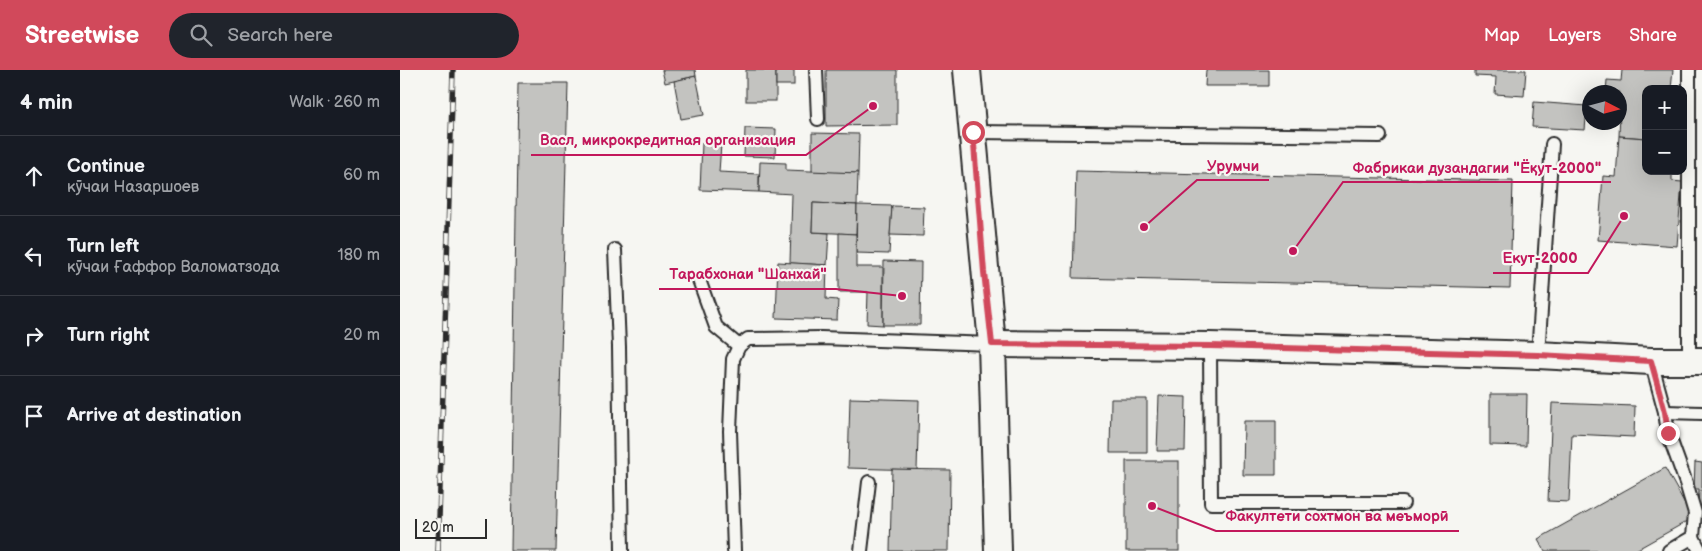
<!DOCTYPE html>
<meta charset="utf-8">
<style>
:root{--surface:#171b24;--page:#20242c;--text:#f1f3f6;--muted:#9ea1a6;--line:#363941;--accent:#d1495b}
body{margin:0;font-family:"Balsamiq Sans",sans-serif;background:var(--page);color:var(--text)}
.controls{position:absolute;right:15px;top:15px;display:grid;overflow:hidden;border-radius:10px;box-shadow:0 5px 20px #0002}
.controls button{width:45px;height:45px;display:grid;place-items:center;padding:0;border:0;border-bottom:1px solid var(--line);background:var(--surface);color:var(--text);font:25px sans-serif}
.compass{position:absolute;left:1182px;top:15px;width:45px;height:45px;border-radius:50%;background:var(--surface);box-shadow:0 5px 20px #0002;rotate:96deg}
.scale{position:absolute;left:15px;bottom:12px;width:72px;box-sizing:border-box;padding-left:5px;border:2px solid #2b2b2b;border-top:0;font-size:14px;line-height:18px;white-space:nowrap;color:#2b2b2b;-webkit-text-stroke:4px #f6f6f2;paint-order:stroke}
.stop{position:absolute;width:15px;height:15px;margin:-11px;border:4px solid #d1495b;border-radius:50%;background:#fff}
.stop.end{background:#d1495b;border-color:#fff;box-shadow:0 1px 5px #0008}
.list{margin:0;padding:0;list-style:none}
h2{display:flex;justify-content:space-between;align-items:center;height:65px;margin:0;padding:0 20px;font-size:21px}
h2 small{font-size:16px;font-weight:400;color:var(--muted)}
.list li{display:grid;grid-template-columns:32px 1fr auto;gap:15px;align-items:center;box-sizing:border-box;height:80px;padding:0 20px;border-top:1px solid var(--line)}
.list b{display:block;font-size:19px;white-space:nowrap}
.list p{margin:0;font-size:16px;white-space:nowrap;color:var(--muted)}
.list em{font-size:16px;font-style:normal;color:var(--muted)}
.icon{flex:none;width:28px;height:28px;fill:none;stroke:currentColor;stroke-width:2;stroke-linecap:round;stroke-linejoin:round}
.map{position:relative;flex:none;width:1302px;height:481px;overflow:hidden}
header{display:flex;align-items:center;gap:30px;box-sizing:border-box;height:70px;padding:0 25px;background:var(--accent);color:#fff}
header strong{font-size:24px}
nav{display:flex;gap:28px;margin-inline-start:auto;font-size:18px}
.search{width:350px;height:45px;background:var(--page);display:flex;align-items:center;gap:12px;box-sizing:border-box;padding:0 18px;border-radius:28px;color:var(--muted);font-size:19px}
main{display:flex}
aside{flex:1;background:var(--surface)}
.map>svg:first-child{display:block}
</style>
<header>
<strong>Streetwise</strong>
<div class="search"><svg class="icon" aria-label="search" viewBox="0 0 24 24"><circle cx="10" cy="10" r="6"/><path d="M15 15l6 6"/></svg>Search here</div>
<nav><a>Map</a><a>Layers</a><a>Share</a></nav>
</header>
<main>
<aside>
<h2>4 min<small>Walk · 260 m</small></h2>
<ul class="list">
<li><svg class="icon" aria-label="ahead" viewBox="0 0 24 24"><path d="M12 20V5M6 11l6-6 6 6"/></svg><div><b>Continue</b><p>кӯчаи Назаршоев</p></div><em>60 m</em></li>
<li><svg class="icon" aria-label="left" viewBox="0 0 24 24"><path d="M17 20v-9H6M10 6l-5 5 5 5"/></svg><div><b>Turn left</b><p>кӯчаи Ғаффор Валоматзода</p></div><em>180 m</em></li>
<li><svg class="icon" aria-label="right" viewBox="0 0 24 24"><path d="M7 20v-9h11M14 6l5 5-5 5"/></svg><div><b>Turn right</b></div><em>20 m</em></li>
<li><svg class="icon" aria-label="arrive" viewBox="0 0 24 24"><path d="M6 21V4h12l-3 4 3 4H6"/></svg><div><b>Arrive at destination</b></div></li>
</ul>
</aside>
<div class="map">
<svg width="1302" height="481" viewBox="0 0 1302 481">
<rect width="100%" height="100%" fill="#f6f6f2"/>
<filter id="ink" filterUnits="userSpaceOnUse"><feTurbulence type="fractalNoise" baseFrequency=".02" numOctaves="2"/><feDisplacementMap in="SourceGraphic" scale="10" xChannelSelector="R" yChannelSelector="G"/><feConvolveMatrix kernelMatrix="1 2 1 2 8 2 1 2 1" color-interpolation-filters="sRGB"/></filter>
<g filter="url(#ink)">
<g fill="#c3c3c0" stroke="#2b2b2b">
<polygon points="262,0 295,0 296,6 265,13"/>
<rect x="346" y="0" width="30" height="31"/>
<rect x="376" y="0" width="18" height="15"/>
<polygon points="426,0 497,0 497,55 426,56"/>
<polygon points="806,0 869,0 869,16 805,16"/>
<polygon points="1075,0 1126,0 1124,26 1095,24 1096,7 1075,6"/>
<polygon points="1222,0 1273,0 1271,19 1246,19 1246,68 1219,66 1220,42 1220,22 1206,22 1207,10 1221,11"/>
<polygon points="296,6 304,45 281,49 274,11"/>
<polygon points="118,13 168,13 156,481 111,481"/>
<polygon points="1134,32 1187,36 1185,60 1132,57"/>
<polygon points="345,58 376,59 375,87 344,86"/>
<polygon points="412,63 459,64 458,103 412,102"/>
<polygon points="1219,66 1246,68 1246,101 1272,101 1272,111 1282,112 1277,176 1198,170 1203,106 1216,107"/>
<polygon points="302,73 321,74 319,102 359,104 359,122 300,120"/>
<polygon points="360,92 386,93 386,100 458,103 457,135 413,133 412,162 429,163 427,195 390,193 392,124 359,122"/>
<polygon points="676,101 1113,111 1110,218 673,208"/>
<polygon points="413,133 457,135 456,164 412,162"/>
<polygon points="457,135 492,136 489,184 456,183"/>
<polygon points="492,136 524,137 523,166 490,165"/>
<polygon points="439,163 456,164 456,197 483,197 483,255 467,254 468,222 439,222"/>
<polygon points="484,191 521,192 520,255 483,255"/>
<polygon points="378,192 427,195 426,229 438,230 437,250 376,248"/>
<polygon points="1090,324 1127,324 1126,376 1090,375"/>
<polygon points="759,326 786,327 785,381 757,381"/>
<polygon points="450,328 519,330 517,400 448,398"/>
<polygon points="711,329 747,329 747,383 710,383"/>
<polygon points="1152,333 1235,336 1234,367 1172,364 1169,432 1148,431"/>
<polygon points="844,351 876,351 876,405 843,405"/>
<rect x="726" y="391" width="53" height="90"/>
<polygon points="1295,392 1302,393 1302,445 1298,445 1299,419 1294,419"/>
<polygon points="1265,398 1293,448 1234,481 1145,481 1138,469"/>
<polygon points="492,399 550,400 549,481 490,481"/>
</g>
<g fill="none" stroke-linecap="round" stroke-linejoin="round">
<g stroke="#2b2b2b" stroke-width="16">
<g id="service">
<polyline points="416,0 418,49"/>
<polyline points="573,62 980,66"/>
<polyline points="215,180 219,277 222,481"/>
<polyline points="299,210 316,257 339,276"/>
<polyline points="810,276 811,433 1003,433"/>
<polyline points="1138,285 1152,74"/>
<polyline points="1251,291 1265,342 1268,363 1286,413 1295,443 1293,467 1269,481"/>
<polyline points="1289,291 1289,0"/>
<polyline points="1265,342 1302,343"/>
<polyline points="1293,467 1300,481"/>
<polyline points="334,481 330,361 333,289 339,276 348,269 421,268 592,274"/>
<polyline points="461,481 469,412"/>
</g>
</g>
<g stroke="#2b2b2b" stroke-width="30">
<g id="minor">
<polyline points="567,0 592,274 598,481"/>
<polyline points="592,274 810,276 1138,285 1251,291 1302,291"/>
</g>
</g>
<use href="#service" stroke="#f6f6f2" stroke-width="12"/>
<use href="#minor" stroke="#f6f6f2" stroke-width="26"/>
<g stroke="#2b2b2b" stroke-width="5.5">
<polyline id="rail" points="38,481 53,0"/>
</g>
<use href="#rail" stroke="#f6f6f2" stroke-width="4" stroke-dasharray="11" stroke-linecap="butt"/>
</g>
</g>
<g fill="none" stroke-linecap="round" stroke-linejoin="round" filter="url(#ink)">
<polyline stroke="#d1495b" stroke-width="6" points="573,62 584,202 592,274 810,276 1138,285 1251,291 1265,342 1268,363"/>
</g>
<path fill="none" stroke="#c2185b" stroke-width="2" d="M473 36L406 85H131M744 157L797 110H869M893 181L943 112H1211M1224 146L1188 203H1093M502 226L436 219H259M752 436L816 461H1059"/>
<g fill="#c2185b" stroke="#f6f6f2" stroke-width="2">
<circle cx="473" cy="36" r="5"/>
<circle cx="744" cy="157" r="5"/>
<circle cx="893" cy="181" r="5"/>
<circle cx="1224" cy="146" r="5"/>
<circle cx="502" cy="226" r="5"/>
<circle cx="752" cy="436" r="5"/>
</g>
<g font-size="15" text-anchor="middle" font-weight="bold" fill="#c2185b" stroke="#f6f6f2" stroke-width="4.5" stroke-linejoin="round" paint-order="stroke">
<text x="268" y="75">Васл, микрокредитная организация</text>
<text x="833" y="101">Урумчи</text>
<text x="1077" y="103">Фабрикаи дузандагии "Ёқут-2000"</text>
<text x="1140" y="193">Екут-2000</text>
<text x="348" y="209">Тарабхонаи "Шанхай"</text>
<text x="937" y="451">Факултети сохтмон ва меъморӣ</text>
</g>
</svg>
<div class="controls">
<button>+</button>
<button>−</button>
</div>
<svg class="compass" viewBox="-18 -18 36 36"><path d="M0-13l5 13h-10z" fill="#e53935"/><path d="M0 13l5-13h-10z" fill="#9ea1a6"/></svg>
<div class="scale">20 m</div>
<div class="stop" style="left:573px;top:62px"></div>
<div class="stop end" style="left:1268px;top:363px"></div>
</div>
</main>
